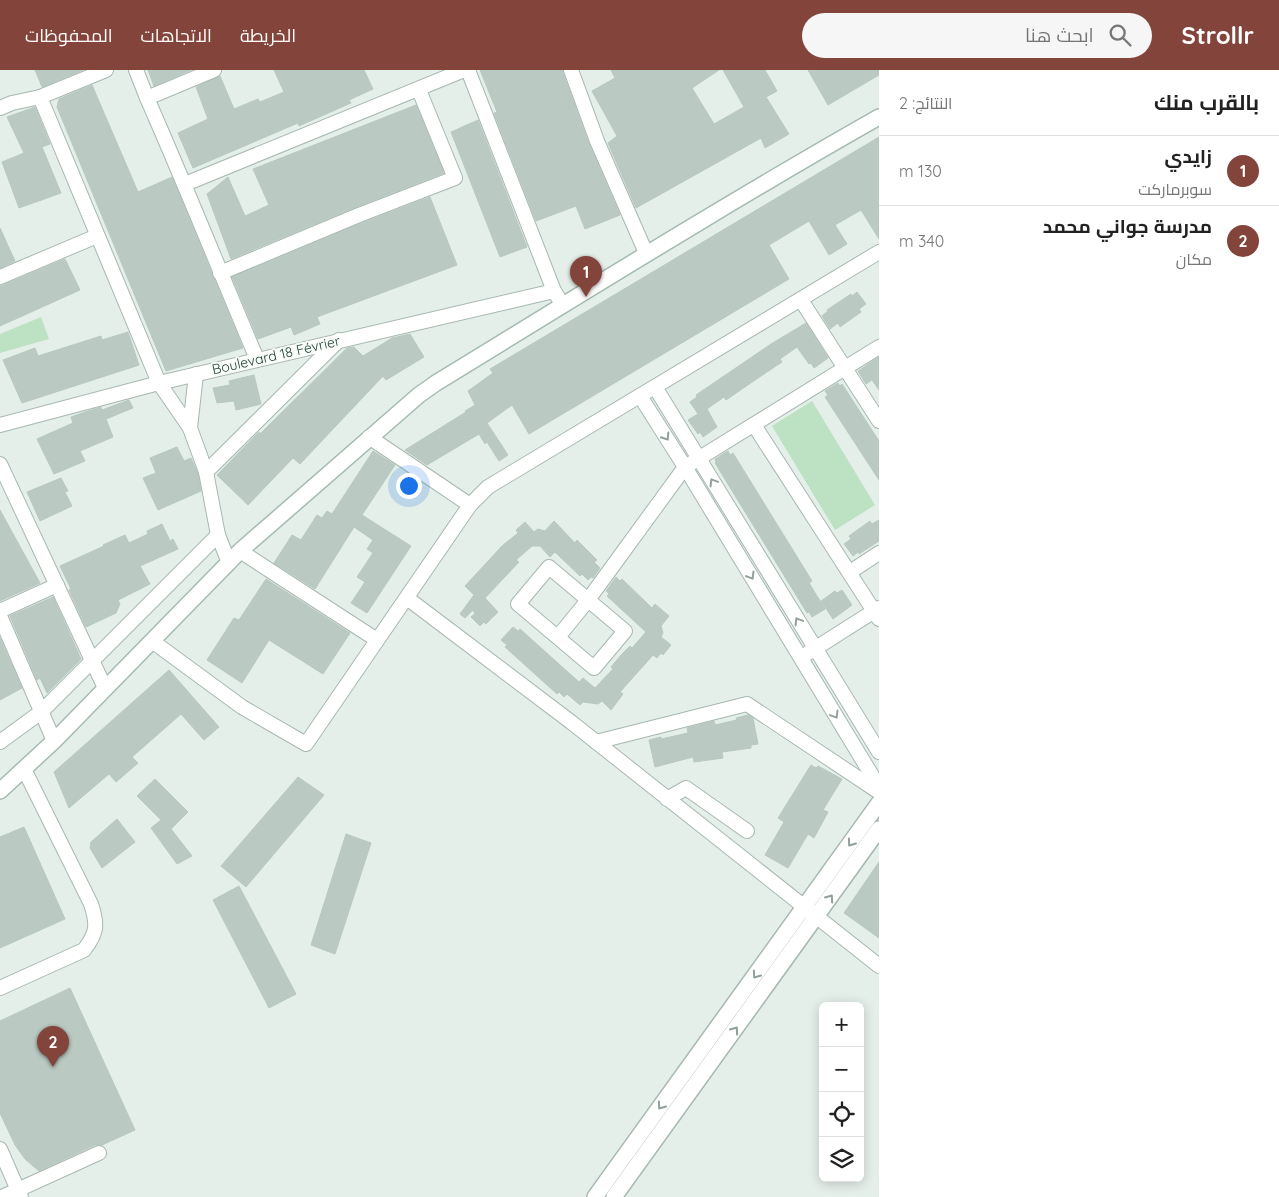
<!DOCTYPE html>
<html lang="ar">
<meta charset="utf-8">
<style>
:root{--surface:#fff;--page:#f6f6f6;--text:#222;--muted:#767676;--line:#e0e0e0;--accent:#83453b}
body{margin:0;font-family:Quicksand,Cairo,sans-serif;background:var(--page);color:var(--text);direction:rtl}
.controls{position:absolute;right:15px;bottom:15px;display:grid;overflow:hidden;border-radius:8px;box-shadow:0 2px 12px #0003}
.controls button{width:45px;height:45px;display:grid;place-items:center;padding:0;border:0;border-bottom:1px solid var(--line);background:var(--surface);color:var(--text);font:25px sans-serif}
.you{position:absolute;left:408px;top:415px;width:18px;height:18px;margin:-12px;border:4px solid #fff;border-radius:50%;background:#1a73e8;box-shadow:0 0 0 8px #1a73e833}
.badge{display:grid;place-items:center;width:32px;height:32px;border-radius:50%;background:var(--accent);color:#fff;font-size:16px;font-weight:700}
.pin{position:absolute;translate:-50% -41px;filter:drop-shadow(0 1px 2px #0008)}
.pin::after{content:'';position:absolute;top:26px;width:18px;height:15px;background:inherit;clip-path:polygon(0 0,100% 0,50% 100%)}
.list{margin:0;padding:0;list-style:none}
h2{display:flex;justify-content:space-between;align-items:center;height:65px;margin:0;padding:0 20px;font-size:21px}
h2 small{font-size:16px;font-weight:400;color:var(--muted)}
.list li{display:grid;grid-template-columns:32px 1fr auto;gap:15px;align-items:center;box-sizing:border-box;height:70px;padding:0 20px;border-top:1px solid var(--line)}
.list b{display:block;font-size:19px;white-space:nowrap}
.list p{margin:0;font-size:16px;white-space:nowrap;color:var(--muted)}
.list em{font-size:16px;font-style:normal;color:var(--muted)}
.icon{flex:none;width:28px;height:28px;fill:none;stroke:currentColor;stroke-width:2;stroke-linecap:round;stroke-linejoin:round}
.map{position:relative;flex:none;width:879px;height:1127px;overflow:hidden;direction:ltr}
header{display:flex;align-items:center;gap:30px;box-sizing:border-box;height:70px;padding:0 25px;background:var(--accent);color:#fff}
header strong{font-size:24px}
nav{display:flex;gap:28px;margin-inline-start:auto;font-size:18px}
.search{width:350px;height:45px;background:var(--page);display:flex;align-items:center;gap:12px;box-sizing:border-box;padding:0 18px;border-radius:28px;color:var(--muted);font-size:19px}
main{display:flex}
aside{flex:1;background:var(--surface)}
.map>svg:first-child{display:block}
</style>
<header>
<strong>Strollr</strong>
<div class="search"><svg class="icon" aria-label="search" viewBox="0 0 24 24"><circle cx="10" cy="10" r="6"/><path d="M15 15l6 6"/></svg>ابحث هنا</div>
<nav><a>الخريطة</a><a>الاتجاهات</a><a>المحفوظات</a></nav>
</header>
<main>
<aside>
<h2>بالقرب منك<small>النتائج: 2</small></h2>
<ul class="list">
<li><span class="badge">1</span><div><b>زايدي</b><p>سوبرماركت</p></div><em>130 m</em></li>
<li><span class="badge">2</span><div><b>مدرسة جواني محمد</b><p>مكان</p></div><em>340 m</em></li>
</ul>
</aside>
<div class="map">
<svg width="879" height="1127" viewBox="0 0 879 1127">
<rect width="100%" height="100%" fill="#e5efe9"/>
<g fill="#bde1c3">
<polygon points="41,247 49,269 0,283 0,264"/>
<polygon points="812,331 875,435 835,460 772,356"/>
</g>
<g fill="#bacac2" stroke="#b7c9c0">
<polygon points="35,0 83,0 42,17"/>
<polygon points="148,0 191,0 154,16"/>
<polygon points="274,0 364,0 373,19 349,30 351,33 299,56 298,53 193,98 178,63 208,49 196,17 220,6 234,39 258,29 260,32 284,22"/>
<polygon points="480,0 562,0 589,74 620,145 585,159 576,136 536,151 494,43 497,42"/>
<polygon points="611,0 719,0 692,18 714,54 744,37 723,0 765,0 777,21 766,27 789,64 765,78 761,68 636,138 608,73 617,66 592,21 615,8"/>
<polygon points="808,0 879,0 879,5 828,35"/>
<polygon points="92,15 138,122 172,107 243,278 166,301 57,37 59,29"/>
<polygon points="416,35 444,103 356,137 231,189 207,124 228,107 245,146 269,135 253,99"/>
<polygon points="35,37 50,74 42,77 61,123 19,138 2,92 24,83 7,47"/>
<polygon points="478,50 527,177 500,187 451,62"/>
<polygon points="879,67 879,169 861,140 835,155 847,174 829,185 809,151 769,175 789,209 529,364 512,335 487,353 508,385 499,391 487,372 485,374 479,364 427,395 405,380 466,342 465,341 475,335 468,321 493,303 490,299"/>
<polygon points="430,127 457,195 317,247 320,254 294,265 291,257 258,269 232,207 362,153"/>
<polygon points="0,158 15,191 0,198"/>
<polygon points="65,189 80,220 0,256 0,216"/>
<polygon points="857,222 866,234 859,239 861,242 840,257 838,253 830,259 822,246 828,241 827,240 851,224 852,226"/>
<polygon points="806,253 828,288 814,298 811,293 809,294 797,277 780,289 782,292 761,306 726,330 724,327 704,341 707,339 717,357 703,367 700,362 698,364 688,350 698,344 690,332 697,327 696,325 771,274"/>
<polygon points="128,262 139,295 22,333 3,290 35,278 38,286 101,266 102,270"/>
<polygon points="410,264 424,287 386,310 383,306 300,394 293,388 248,435 217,405 259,362 260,364 347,278 354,277 363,286 392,268"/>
<polygon points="879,287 879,320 872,310 866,314 858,301"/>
<polygon points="254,305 261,334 236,340 234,331 217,333 213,318 230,315 229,311"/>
<polygon points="838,313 840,316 842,314 879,371 879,410 825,327 828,325 825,321"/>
<polygon points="129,330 133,338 106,349 113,367 80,381 85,391 54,404 37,369 73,353 71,347 85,342 101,337 102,340"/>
<polygon points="177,377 184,391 191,388 198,404 201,421 158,440 143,408 156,403 150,388"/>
<polygon points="373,381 395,395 362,445 411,476 367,543 351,533 365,512 357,507 373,483 367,479 373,470 354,457 315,519 274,493 292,465 301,470 317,445 322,448 327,441 332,444"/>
<polygon points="728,381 730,385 733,383 812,511 809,513 825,539 812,547 809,542 807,543 715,393 716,392 715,389"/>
<polygon points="61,408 68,421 65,422 72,436 40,451 27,422"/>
<polygon points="0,440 40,513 0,531"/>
<polygon points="879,450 879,471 859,484 858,482 853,486 844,474 851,469 849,466 870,451 872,454"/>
<polygon points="554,451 575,473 577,470 597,490 594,492 600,498 593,508 591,507 588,510 582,504 580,506 555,482 550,487 540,476 532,476 516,490 519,492 485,528 498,542 486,554 484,552 480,556 471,547 475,544 473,540 465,548 460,544 474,525 465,516 502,476 518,463 516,460 525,452 534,462 538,459 545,461"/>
<polygon points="162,454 170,471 173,469 178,479 140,496 150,514 118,530 120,534 116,543 86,557 69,520 71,519 60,496 104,476 103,475 125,465 129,473 148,464 147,461"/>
<polygon points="616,507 620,511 622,509 652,538 655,534 669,546 661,556 663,563 661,567 671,575 663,585 661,583 657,588 653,585 620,622 623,624 611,640 602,631 598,634 583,632 580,635 567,624 564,627 559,622 557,624 505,577 507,575 501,570 513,557 518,561 520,559 579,612 583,608 595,618 613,599 611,597 622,584 630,576 632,578 646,562 607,526 609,524 606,521"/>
<polygon points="266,509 350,563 323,604 269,570 242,613 207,590 234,548 239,550"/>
<polygon points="842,520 852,535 833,549 821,531 835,521 837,523"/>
<polygon points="53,527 81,589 47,623 40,608 37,610 10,546"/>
<polygon points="0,568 22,618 0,630"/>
<polygon points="169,600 219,657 204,670 181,644 132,687 138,693 116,712 109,704 69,738 54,702"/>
<polygon points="748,645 753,648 758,674 751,675 751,678 722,682 723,688 694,692 693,687 655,697 649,670 661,667 661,669 688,663 687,658 714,651 715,655 737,650 736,648"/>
<polygon points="811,695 816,698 818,696 842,709 823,740 828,742 814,768 808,764 788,798 765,785 784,752 778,748"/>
<polygon points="298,707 324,725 246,817 221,796"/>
<polygon points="155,709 188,742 171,759 192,786 177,794 151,758 161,750 137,726"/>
<polygon points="117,749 135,772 102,798 90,778 91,772"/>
<polygon points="24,757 65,849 0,878 0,767"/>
<polygon points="346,764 371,773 335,884 311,875"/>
<polygon points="879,792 879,868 844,843"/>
<polygon points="239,816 296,924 269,938 213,830"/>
<polygon points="70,918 135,1060 102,1075 95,1075 39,1101 25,1089 15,1075 0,1043 0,951"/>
</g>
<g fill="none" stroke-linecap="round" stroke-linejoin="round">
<g stroke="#a7b8b0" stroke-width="16">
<g id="minor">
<polyline points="106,0 40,27 159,313 190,358"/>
<polyline points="136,0 147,28"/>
<path d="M214,0L147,28C185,114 220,202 257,289"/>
<polyline points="468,0 554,221 559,229"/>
<polyline points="571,0 597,71 646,183"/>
<polyline points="0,38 12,33 40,27"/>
<polyline points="185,114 464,0"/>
<polyline points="220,203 359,145 455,108 419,20"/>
<polyline points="0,207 97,166"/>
<polyline points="801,230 879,351"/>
<polyline points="196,304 190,358 206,402 218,465 229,493"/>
<polyline points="655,317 879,682"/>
<polyline points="640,326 685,397 879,717"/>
<polyline points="0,355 159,313 554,221"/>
<polyline points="754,355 879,549"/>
<polyline points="369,367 470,435"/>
<polyline points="0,394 105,618"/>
<polyline points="206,402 339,270"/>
<polyline points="240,481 377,570"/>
<polygon points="549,497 625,561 594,598 518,534"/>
<polyline points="850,502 879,483"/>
<polyline points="407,528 571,652 879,896"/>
<polyline points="0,541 57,515"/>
<polyline points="0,546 54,671"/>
<polyline points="558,567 588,530 685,397 879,277"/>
<polyline points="152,571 242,637 306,674 470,435 488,417 879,182"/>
<polyline points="808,583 879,538"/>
<polyline points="0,672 41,642 218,465"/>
<polyline points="596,672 747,634 879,722"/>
<polyline points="667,729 686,718 747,761"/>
<path d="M0,918L84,880C97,863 98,855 91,834L24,699"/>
<polyline points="0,1079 21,1127"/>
<polyline points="2,1127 99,1083"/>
</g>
</g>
<g stroke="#a7b8b0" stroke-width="18">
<g id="tertiary">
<polyline points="595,1127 879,733"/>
<polyline points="614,1127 879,759"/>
</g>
</g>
<g stroke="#a3bbb0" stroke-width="18">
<path id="secondary" d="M0,721L54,671L240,481L419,325L436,313C583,223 729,132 879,47"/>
</g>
<use href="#minor" stroke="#fff" stroke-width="14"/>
<use href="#tertiary" stroke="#fff" stroke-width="15"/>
<use href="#secondary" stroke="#fff" stroke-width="15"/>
</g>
<defs><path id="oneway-chevron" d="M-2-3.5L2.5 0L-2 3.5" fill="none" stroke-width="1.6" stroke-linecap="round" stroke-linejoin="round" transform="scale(1.25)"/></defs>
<g stroke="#91a09a">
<use href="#oneway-chevron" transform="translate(666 367) rotate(57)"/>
<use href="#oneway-chevron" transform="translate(713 412) rotate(-121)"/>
<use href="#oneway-chevron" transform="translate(751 506) rotate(59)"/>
<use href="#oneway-chevron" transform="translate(798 551) rotate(-121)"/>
<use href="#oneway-chevron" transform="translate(835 645) rotate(59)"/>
<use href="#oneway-chevron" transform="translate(851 773) rotate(126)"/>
<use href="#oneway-chevron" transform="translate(830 828) rotate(-55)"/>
<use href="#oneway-chevron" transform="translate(756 905) rotate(125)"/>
<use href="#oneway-chevron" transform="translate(735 960) rotate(-54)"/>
<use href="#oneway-chevron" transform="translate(661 1036) rotate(126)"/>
</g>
<g text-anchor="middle" stroke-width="4" stroke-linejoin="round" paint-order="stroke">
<g font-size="14" fill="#234236" stroke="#f6fbf8">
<text transform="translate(276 285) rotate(-13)" y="5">Boulevard 18 Février</text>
</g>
</g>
</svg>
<div class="controls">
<button>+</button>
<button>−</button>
<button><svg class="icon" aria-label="locate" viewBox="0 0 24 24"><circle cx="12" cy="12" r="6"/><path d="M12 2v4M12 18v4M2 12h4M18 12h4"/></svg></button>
<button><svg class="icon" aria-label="layers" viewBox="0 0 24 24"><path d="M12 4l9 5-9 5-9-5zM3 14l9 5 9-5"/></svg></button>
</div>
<div class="you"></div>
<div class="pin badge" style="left:586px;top:227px">1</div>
<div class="pin badge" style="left:53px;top:997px">2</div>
</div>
</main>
